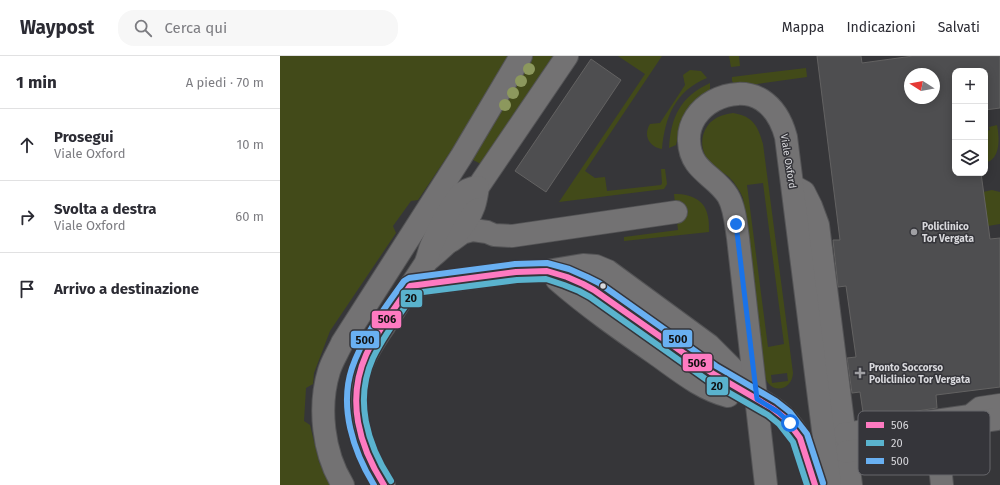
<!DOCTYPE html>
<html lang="it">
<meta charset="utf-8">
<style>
:root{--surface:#fff;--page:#f7f7f7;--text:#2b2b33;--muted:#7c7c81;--line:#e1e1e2}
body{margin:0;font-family:"Fira Sans",sans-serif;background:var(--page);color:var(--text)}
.controls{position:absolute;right:12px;top:12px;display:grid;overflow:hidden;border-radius:8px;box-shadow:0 2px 10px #0003}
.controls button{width:36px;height:36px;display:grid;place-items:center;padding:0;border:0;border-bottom:1px solid var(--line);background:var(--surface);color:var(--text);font:20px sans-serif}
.compass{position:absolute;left:624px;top:12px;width:36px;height:36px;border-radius:50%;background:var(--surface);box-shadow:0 2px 10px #0003;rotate:281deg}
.stop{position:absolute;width:12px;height:12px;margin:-9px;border:3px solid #1a73e8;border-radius:50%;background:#fff}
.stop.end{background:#1a73e8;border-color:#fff;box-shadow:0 1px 4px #0008}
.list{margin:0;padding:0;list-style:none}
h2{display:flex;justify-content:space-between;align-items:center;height:52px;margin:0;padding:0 16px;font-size:17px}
h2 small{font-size:13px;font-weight:400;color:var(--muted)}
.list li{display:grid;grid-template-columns:26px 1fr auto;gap:12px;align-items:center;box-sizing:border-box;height:72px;padding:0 16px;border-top:1px solid var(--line)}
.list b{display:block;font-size:15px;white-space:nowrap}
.list p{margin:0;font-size:13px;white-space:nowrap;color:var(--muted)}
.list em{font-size:13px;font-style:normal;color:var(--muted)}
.icon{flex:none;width:22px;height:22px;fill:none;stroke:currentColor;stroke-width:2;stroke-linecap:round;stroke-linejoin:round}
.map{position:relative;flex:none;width:720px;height:429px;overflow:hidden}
header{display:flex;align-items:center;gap:24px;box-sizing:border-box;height:56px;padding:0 20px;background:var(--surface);border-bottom:1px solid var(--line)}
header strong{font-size:19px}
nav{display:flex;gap:22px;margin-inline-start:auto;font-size:14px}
.search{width:280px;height:36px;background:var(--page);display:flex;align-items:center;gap:10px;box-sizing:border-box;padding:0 14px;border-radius:16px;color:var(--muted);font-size:15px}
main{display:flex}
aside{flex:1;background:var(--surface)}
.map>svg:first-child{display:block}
</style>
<header>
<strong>Waypost</strong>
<div class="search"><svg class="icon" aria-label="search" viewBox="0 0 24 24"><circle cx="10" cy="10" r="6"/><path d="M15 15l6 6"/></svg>Cerca qui</div>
<nav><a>Mappa</a><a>Indicazioni</a><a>Salvati</a></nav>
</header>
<main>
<aside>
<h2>1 min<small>A piedi · 70 m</small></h2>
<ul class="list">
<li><svg class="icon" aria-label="ahead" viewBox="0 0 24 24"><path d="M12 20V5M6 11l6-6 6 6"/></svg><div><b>Prosegui</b><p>Viale Oxford</p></div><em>10 m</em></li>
<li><svg class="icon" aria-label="right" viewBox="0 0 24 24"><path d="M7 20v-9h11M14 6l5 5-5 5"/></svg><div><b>Svolta a destra</b><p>Viale Oxford</p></div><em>60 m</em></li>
<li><svg class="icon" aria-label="arrive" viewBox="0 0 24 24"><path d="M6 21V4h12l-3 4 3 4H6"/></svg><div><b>Arrivo a destinazione</b></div></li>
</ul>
</aside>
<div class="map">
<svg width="720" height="429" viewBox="0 0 720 429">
<rect width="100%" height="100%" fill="#363639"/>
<g fill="#424a19" fill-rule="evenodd">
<polygon points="0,0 229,0 191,65 138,144 131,145 113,170 116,177 50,275 34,317 33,328 26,332 24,365 30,369 39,406 50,429 0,429"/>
<polygon points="251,0 273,0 201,108 191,103"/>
<polygon points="338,0 382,0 305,115 315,122 325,121 327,135 381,129 382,127 381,113 385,113 387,128 384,133 279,146 365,18"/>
<polygon points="449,0 459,0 460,10 451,11"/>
<polygon points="526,12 527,21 463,30 454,28 452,25 452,21"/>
<path d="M410,14L421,15L427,22C395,35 385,61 382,93C369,91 363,79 370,68L380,67L405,29L403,19Z"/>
<path d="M430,27V35L401,67L396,89L389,92C391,61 400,41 430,27Z"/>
<path d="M453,57C473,60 478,70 483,88L513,317C512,336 489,338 485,320L463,142C460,135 455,127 449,121C444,117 439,115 434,111C423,102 419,86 425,74C431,62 441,59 453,57ZM483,127L504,288L488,291L467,129ZM507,317L508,325L492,327L491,319Z"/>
<path d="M717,69C720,85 720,103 705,107V75L710,74L709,71Z"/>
<polygon points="712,134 720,136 720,168 708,170 703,136"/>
<path d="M394,138C406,137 422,142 426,154C429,161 429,169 429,176L344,185V181L398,174Z"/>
</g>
<g fill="#4e4e50" stroke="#636262" fill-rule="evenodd">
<path d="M537,0H581L582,7L633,0H720V52L705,54V15H675V117H701L710,183L720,182V331L656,339L657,352L584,363L580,336L572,337L567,302L576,301L566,230L558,231L553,184H560ZM630,18H654V42H630Z"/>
<polygon points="311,3 341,24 266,136 235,115"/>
</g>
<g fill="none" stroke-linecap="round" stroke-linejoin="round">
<g stroke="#545456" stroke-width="24">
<g id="minor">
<polyline points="513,130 524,136 531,150 538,169 571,429"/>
<polyline points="171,185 182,177 193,174 207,176 214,179 232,180 396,156"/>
<path d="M147,205C164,191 187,171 194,150C196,144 197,137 198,131L287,0"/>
<path d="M270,216L296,224L314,234C354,262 393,292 434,319C457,333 490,345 508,365C524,383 530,407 535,429"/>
<path d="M277,224C308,251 341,274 374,297C397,313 420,333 448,340"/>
<polyline points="130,230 236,216 267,215 303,209 316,210 328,215 429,289 457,317 477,343"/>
<polyline points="564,378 690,360 700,352 720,349"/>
<polyline points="566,396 690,377 703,365 717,363"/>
<polyline points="660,410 662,429"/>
<path d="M63,429C43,397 38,351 49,315C52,305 58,296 62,287L181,101L241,0"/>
<path d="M104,429C85,401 74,369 76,335C78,309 91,289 105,269C118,248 132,228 145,208C148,202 149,194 152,188C159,172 168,154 179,140C184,135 190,132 198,131"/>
<path d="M486,429L458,182C456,169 455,152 448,140C435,119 410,115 409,85C407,50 453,26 482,44C496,53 502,66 506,81L550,429"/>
</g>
</g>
<use href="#minor" stroke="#737273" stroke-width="22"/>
<g stroke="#35353a" stroke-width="9">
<path id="bus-1" d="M104,429C79,390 66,344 86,299C97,275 115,252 130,230L236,216L267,215L287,221L303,228L314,234L432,317L492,352L505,362L520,382L535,429"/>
</g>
<g stroke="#35353a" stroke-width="9">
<path id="bus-2" d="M111,425C87,388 74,344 93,302C104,279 120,258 135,237L237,224L266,223L284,229L299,235L310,241L427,324L488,359L499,368L513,386L527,429"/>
</g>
<g stroke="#35353a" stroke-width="9">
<path id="bus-3" d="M94,429C73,395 59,351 72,312C83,280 105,252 124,225L129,222L235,208L267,207L289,213L307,221L319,227L436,310L496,345L510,356L527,378L543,427"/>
</g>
<use href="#bus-1" stroke="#fe7ac1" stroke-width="6"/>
<use href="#bus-2" stroke="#5ab3ce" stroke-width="6"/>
<use href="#bus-3" stroke="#69b0f2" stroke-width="6"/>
</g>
<g fill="#8c985d">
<circle cx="249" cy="13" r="6"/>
<circle cx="241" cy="25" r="6"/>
<circle cx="233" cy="37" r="6"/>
<circle cx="225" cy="49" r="6"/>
</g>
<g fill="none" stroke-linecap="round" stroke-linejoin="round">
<polyline stroke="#1a73e8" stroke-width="5" points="456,168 477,343 498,356 510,367"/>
</g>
<g fill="#a0a0a4" stroke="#35353a" stroke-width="1.5">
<circle cx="634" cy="176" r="4"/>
<path d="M578 311h4v4h4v4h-4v4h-4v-4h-4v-4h4z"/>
</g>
<circle fill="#d9d9dd" stroke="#35353a" stroke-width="1.5" cx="323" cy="230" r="3.5"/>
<g text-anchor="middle" stroke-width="3" stroke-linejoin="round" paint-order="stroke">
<g font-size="10" fill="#d9d9dd" stroke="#35353a">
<text transform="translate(509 105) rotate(81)" y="4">Viale Oxford</text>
</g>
<g font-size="10" font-weight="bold" fill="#d9d9dd" stroke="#35353a" text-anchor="start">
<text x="642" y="174">Policlinico<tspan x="642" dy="12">Tor Vergata</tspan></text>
<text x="589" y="315">Pronto Soccorso<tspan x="589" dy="12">Policlinico Tor Vergata</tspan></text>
</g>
</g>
<rect x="578" y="355" width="132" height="64" rx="6" fill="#35353a" stroke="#66666b" stroke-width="1"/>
<rect x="586" y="366" width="18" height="6" fill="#fe7ac1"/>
<rect x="586" y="384" width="18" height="6" fill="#5ab3ce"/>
<rect x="586" y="402" width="18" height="6" fill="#69b0f2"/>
<g font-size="11" fill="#d9d9dd">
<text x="611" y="373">506</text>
<text x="611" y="391">20</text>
<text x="611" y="409">500</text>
</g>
<g stroke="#35353a" stroke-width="1.5">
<rect x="120" y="233" width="23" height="19" rx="4" fill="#5ab3ce"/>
<rect x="91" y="254" width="31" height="19" rx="4" fill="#fe7ac1"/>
<rect x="382" y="273" width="31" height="19" rx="4" fill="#69b0f2"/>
<rect x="70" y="274" width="30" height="19" rx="4" fill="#69b0f2"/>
<rect x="402" y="297" width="31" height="19" rx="4" fill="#fe7ac1"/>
<rect x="426" y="320" width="23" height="20" rx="4" fill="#5ab3ce"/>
</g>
<g font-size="11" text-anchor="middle" font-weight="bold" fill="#111">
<text x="131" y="246">20</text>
<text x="107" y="267">506</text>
<text x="398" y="287">500</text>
<text x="85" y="288">500</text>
<text x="417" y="311">506</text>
<text x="437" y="334">20</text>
</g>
</svg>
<div class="controls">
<button>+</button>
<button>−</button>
<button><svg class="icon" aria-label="layers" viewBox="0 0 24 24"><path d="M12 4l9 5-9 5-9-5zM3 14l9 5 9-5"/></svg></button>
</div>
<svg class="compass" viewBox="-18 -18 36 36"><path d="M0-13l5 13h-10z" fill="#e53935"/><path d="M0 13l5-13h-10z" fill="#7c7c81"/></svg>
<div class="stop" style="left:510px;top:367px"></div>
<div class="stop end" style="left:456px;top:168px"></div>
</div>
</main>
